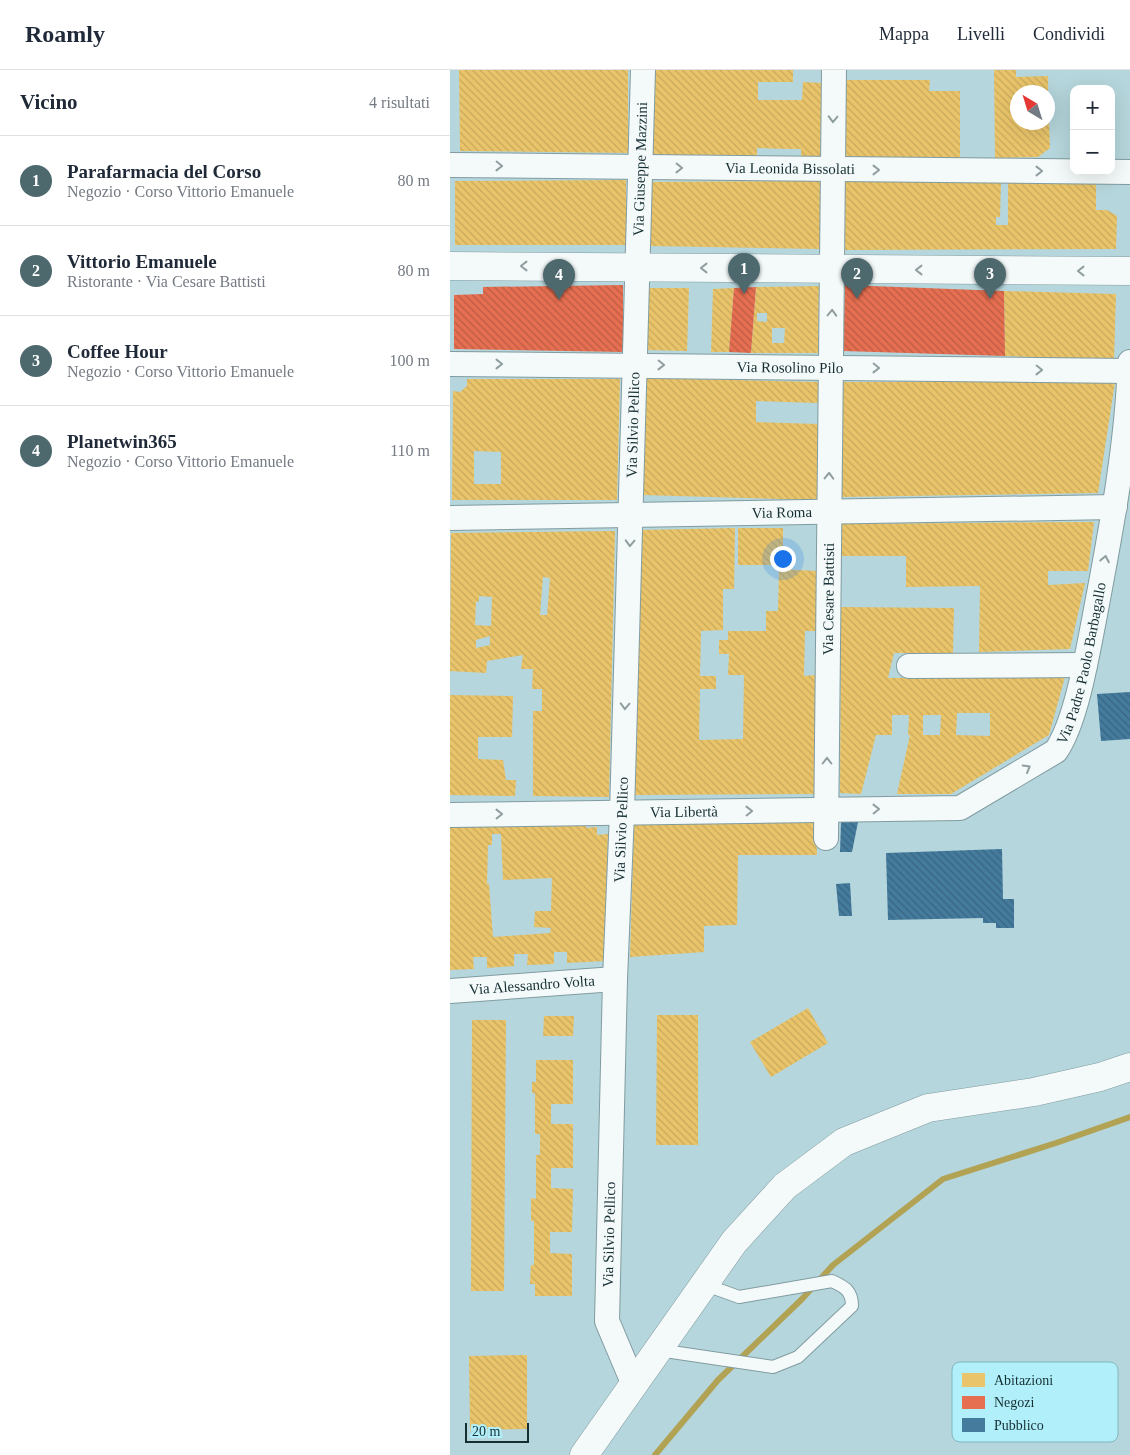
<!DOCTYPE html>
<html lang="it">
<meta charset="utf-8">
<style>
:root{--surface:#fff;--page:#f6f6f7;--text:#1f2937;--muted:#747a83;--line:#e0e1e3;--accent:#4d696e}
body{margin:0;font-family:"Times New Roman",serif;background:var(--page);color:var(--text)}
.controls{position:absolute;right:15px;top:15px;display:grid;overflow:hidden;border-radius:10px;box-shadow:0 5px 20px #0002}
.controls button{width:45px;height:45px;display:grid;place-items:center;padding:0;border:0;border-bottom:1px solid var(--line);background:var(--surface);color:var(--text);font:25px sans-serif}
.compass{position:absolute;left:560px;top:15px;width:45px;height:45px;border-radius:50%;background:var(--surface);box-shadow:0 5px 20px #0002;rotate:322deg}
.scale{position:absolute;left:15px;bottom:12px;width:64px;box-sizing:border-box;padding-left:5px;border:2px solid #152f33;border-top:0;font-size:14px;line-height:18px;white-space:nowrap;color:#152f33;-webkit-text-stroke:4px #b1f0fa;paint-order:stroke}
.you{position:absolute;left:332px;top:488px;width:18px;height:18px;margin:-12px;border:4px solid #fff;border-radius:50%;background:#1a73e8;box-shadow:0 0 0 8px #1a73e833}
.badge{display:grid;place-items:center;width:32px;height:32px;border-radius:50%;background:var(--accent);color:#fff;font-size:16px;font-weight:700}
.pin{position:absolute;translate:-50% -41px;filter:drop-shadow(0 1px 2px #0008)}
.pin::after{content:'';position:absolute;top:26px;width:18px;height:15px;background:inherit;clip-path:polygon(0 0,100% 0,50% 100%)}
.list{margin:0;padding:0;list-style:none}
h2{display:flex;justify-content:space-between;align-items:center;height:65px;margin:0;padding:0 20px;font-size:21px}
h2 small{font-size:16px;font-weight:400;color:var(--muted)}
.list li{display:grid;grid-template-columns:32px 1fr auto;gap:15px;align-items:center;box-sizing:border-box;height:90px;padding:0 20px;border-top:1px solid var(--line)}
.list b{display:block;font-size:19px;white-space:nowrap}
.list p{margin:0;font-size:16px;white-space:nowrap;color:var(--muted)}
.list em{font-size:16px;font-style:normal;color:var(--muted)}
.map{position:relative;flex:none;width:680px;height:1385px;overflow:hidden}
header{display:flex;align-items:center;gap:30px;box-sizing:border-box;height:70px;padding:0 25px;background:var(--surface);border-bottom:1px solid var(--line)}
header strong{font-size:24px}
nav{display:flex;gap:28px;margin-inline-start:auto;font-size:18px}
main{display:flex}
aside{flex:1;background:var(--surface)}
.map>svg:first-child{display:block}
</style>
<header>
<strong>Roamly</strong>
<nav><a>Mappa</a><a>Livelli</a><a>Condividi</a></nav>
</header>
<main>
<aside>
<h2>Vicino<small>4 risultati</small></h2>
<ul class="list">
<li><span class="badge">1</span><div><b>Parafarmacia del Corso</b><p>Negozio · Corso Vittorio Emanuele</p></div><em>80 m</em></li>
<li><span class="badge">2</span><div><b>Vittorio Emanuele</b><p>Ristorante · Via Cesare Battisti</p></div><em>80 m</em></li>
<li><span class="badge">3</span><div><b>Coffee Hour</b><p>Negozio · Corso Vittorio Emanuele</p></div><em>100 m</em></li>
<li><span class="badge">4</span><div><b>Planetwin365</b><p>Negozio · Corso Vittorio Emanuele</p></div><em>110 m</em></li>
</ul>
</aside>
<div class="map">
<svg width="680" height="1385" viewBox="0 0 680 1385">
<defs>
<pattern id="homes-back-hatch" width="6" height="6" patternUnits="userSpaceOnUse" patternTransform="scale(1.25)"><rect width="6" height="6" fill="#e9c46a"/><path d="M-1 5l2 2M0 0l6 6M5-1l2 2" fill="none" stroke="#c7a95c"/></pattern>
<pattern id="shops-back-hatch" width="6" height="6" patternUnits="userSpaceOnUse" patternTransform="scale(1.25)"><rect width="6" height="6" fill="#e76f51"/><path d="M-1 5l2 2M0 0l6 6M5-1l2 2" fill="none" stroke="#ba5c44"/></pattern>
<pattern id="public-back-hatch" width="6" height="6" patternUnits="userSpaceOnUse" patternTransform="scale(1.25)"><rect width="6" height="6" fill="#457b9d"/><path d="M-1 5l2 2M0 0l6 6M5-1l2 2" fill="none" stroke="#386581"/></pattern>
</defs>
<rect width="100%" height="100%" fill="#b5d6dc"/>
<g fill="url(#homes-back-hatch)" fill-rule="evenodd">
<polygon points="9,0 178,0 178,83 10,81"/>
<polygon points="204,0 343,0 343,12 308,12 308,30 352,30 353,12 372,13 370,88 351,87 351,79 340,79 307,78 307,86 202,85"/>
<polygon points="544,0 566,0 566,7 598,6 598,22 568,22 568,52 599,52 600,78 588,87 545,88"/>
<polygon points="394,10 480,10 479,21 510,21 510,88 395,87"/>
<polygon points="176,110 176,175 5,175 5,111"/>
<polygon points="371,111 370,179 200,176 200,112"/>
<polygon points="395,111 551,112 550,147 546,147 546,155 558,155 558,112 646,113 646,140 657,140 667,146 666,179 394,180"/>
<path d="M369,216L368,283H301L306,217ZM307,243H317V252L307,251ZM322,258H335L334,273H322Z"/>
<polygon points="197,218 239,218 237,281 196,280"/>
<polygon points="284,218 279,282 261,282 263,219"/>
<polygon points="554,221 666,224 664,290 555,286"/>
<polygon points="194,308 368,312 368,333 306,331 306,352 368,354 367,430 192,425"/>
<path d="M17,309H170L167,430H2L3,321L10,322L17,316ZM24,381L51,382V414H24Z"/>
<polygon points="392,312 665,312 648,423 391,427"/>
<polygon points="644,452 638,501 598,501 598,515 635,513 620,579 529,582 530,516 456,517 456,486 392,486 392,454"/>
<polygon points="285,458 284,519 273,519 273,560 251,561 250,606 266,606 266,619 250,619 249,670 293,669 294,605 278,605 279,584 269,584 269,570 278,570 278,561 316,561 316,541 328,541 329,499 367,501 367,561 355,561 354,606 366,605 366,724 184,725 192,460"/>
<rect x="288" y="458" width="45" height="37"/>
<path d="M165,461L159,727L83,726V641H92V619H82L83,599H71L73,585L37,591L36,603L0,601L1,463ZM93,507L100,508L97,545H90ZM29,526L42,527L41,556L25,555L26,532L29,531ZM40,566V575L26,578V570Z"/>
<path d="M391,537L504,538L503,583H444L438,608L615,607L599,665L501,724H447L460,665H458L459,645H442V665H426L411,724L390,723ZM507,643H540V666L506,665ZM473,645H491L490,665H473Z"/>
<polygon points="0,625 63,626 62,667 28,667 28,689 53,690 56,710 66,710 65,726 0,725"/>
<polygon points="366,751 367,785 288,785 287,855 254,856 254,882 180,887 184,754"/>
<path d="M136,752V758L147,757V765L158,764L154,891L117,893V882H104V894L77,895L78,884H64V896L37,898V887H23L24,899L0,900V756L102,754V757ZM42,764H51L53,810L102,808L101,841H85L84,857L101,858L100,863L43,867L39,814H37L38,775H42Z"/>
<polygon points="358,938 378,973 321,1007 300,972"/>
<polygon points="207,945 248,945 248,1075 206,1075"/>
<polygon points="94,946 124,946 123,966 93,966"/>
<polygon points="22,950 56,950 54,1221 21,1221"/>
<polygon points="86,990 123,990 123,1034 101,1034 101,1054 123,1054 123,1098 101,1098 101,1118 123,1119 122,1162 100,1162 100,1183 122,1184 122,1226 85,1226 85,1214 80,1214 81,1195 84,1195 84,1151 81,1151 81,1128 86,1129 86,1085 90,1085 90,1064 85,1064 85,1023 82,1023 82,1012 86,1012"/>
<polygon points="77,1285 77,1359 20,1360 19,1286"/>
</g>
<g fill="url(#shops-back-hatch)">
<polygon points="173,215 173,282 4,279 4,225 33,224 33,217"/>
<polygon points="395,215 554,221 555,286 393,281"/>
<polygon points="306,217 301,283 279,282 284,218"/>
</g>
<g fill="url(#public-back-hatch)">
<polygon points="680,622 680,669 651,671 647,624"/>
<polygon points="391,752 408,752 402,782 390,782"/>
<polygon points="552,779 553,829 564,829 564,858 546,858 546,853 533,853 533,848 438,850 436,783"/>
<polygon points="400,813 402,846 389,846 386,814"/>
</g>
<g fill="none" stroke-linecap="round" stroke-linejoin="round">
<polyline stroke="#b2a254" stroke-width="6" points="205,1385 268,1310 352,1229 383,1195 493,1109 606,1073 680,1047"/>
<g stroke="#819ca0" stroke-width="14">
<path id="lane" d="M208,1280L323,1297L348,1287L402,1236C402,1221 395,1217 382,1211L289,1227L253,1214"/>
</g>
<g stroke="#819ca0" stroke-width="26">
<g id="street">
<path id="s1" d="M0,95L680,102"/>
<path id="s2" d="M0,294L680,301"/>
<path id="s3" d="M0,448L665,437"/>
<polyline points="459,596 635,595"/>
<path id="s4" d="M0,745L510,738L606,681C626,652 637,586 644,550C660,465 677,379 680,292"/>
<path id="s5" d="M376,768L384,0"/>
<path id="s6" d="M0,921L165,909"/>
<path id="s7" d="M184,1315L157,1251L165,909L172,743L193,0"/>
</g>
</g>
<g stroke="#819ca0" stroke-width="29">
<g id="secondary">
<polyline points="0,196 680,201"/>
<polyline points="134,1385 284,1172 335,1116 394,1072 478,1038 584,1022 650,1007 680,997"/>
</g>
</g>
<use href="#lane" stroke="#f4f9fa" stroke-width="12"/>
<use href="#street" stroke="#f4f9fa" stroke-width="24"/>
<use href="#secondary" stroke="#f4f9fa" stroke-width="28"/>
</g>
<defs><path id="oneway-chevron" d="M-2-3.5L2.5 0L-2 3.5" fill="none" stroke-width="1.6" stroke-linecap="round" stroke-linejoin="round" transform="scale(1.25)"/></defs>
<g stroke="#909ea0">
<use href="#oneway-chevron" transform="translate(383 49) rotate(91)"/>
<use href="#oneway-chevron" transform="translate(49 96) rotate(1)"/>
<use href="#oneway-chevron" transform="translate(229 98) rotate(1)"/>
<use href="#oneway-chevron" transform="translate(426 100)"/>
<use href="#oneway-chevron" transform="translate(589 101)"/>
<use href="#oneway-chevron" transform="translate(74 196) rotate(-180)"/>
<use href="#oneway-chevron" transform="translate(254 198) rotate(-180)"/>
<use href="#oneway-chevron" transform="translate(469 200) rotate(-180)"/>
<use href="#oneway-chevron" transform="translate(631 201) rotate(-180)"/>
<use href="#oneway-chevron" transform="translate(382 243) rotate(-88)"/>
<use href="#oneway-chevron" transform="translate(49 294)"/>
<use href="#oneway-chevron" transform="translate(211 295) rotate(1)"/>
<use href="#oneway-chevron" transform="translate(426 298) rotate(1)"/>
<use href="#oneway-chevron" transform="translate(589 300) rotate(1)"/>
<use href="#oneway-chevron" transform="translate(379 406) rotate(-89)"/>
<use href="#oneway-chevron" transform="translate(180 473) rotate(92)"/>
<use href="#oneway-chevron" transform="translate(655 489) rotate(-79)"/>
<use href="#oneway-chevron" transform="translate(175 636) rotate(92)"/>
<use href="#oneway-chevron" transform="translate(377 691) rotate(-90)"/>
<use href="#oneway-chevron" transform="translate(577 698) rotate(-30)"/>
<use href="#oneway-chevron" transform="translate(426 739) rotate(-1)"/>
<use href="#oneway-chevron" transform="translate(299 741) rotate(-1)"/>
<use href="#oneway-chevron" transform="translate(49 744) rotate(-1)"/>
</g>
<g text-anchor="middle" stroke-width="5" stroke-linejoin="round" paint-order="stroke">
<g font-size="15" fill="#152f33" stroke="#b1f0fa">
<text dy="5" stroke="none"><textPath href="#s7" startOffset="1222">Via Giuseppe Mazzini</textPath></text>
<text dy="5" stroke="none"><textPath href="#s1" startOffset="340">Via Leonida Bissolati</textPath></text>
<text dy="5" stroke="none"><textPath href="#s2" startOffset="340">Via Rosolino Pilo</textPath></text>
<text dy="5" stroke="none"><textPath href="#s7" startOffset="966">Via Silvio Pellico</textPath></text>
<text dy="5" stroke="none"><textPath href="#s3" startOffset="332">Via Roma</textPath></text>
<text dy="5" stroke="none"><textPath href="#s5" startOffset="239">Via Cesare Battisti</textPath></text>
<text dy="5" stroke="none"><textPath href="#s4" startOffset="714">Via Padre Paolo Barbagallo</textPath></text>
<text dy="5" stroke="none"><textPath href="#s4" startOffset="234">Via Libertà</textPath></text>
<text dy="5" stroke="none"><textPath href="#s7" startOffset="561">Via Silvio Pellico</textPath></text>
<text dy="5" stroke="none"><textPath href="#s6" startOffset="82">Via Alessandro Volta</textPath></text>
<text dy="5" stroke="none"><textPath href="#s7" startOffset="156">Via Silvio Pellico</textPath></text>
</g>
</g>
<rect x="502" y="1292" width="166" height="80" rx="8" fill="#b1f0fa" stroke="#82b6be" stroke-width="1"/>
<rect x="512" y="1303" width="23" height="14" fill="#e9c46a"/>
<rect x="512" y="1326" width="23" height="13" fill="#e76f51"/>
<rect x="512" y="1348" width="23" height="14" fill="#457b9d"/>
<g font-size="14" fill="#152f33">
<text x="544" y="1315">Abitazioni</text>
<text x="544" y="1337">Negozi</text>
<text x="544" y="1360">Pubblico</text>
</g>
</svg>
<div class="controls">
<button>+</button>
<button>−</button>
</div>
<svg class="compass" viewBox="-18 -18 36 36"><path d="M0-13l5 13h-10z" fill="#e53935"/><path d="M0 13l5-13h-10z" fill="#747a83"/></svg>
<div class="scale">20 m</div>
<div class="you"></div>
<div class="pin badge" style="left:294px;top:224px">1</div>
<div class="pin badge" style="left:407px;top:229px">2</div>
<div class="pin badge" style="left:540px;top:229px">3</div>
<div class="pin badge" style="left:109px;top:230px">4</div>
</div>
</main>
